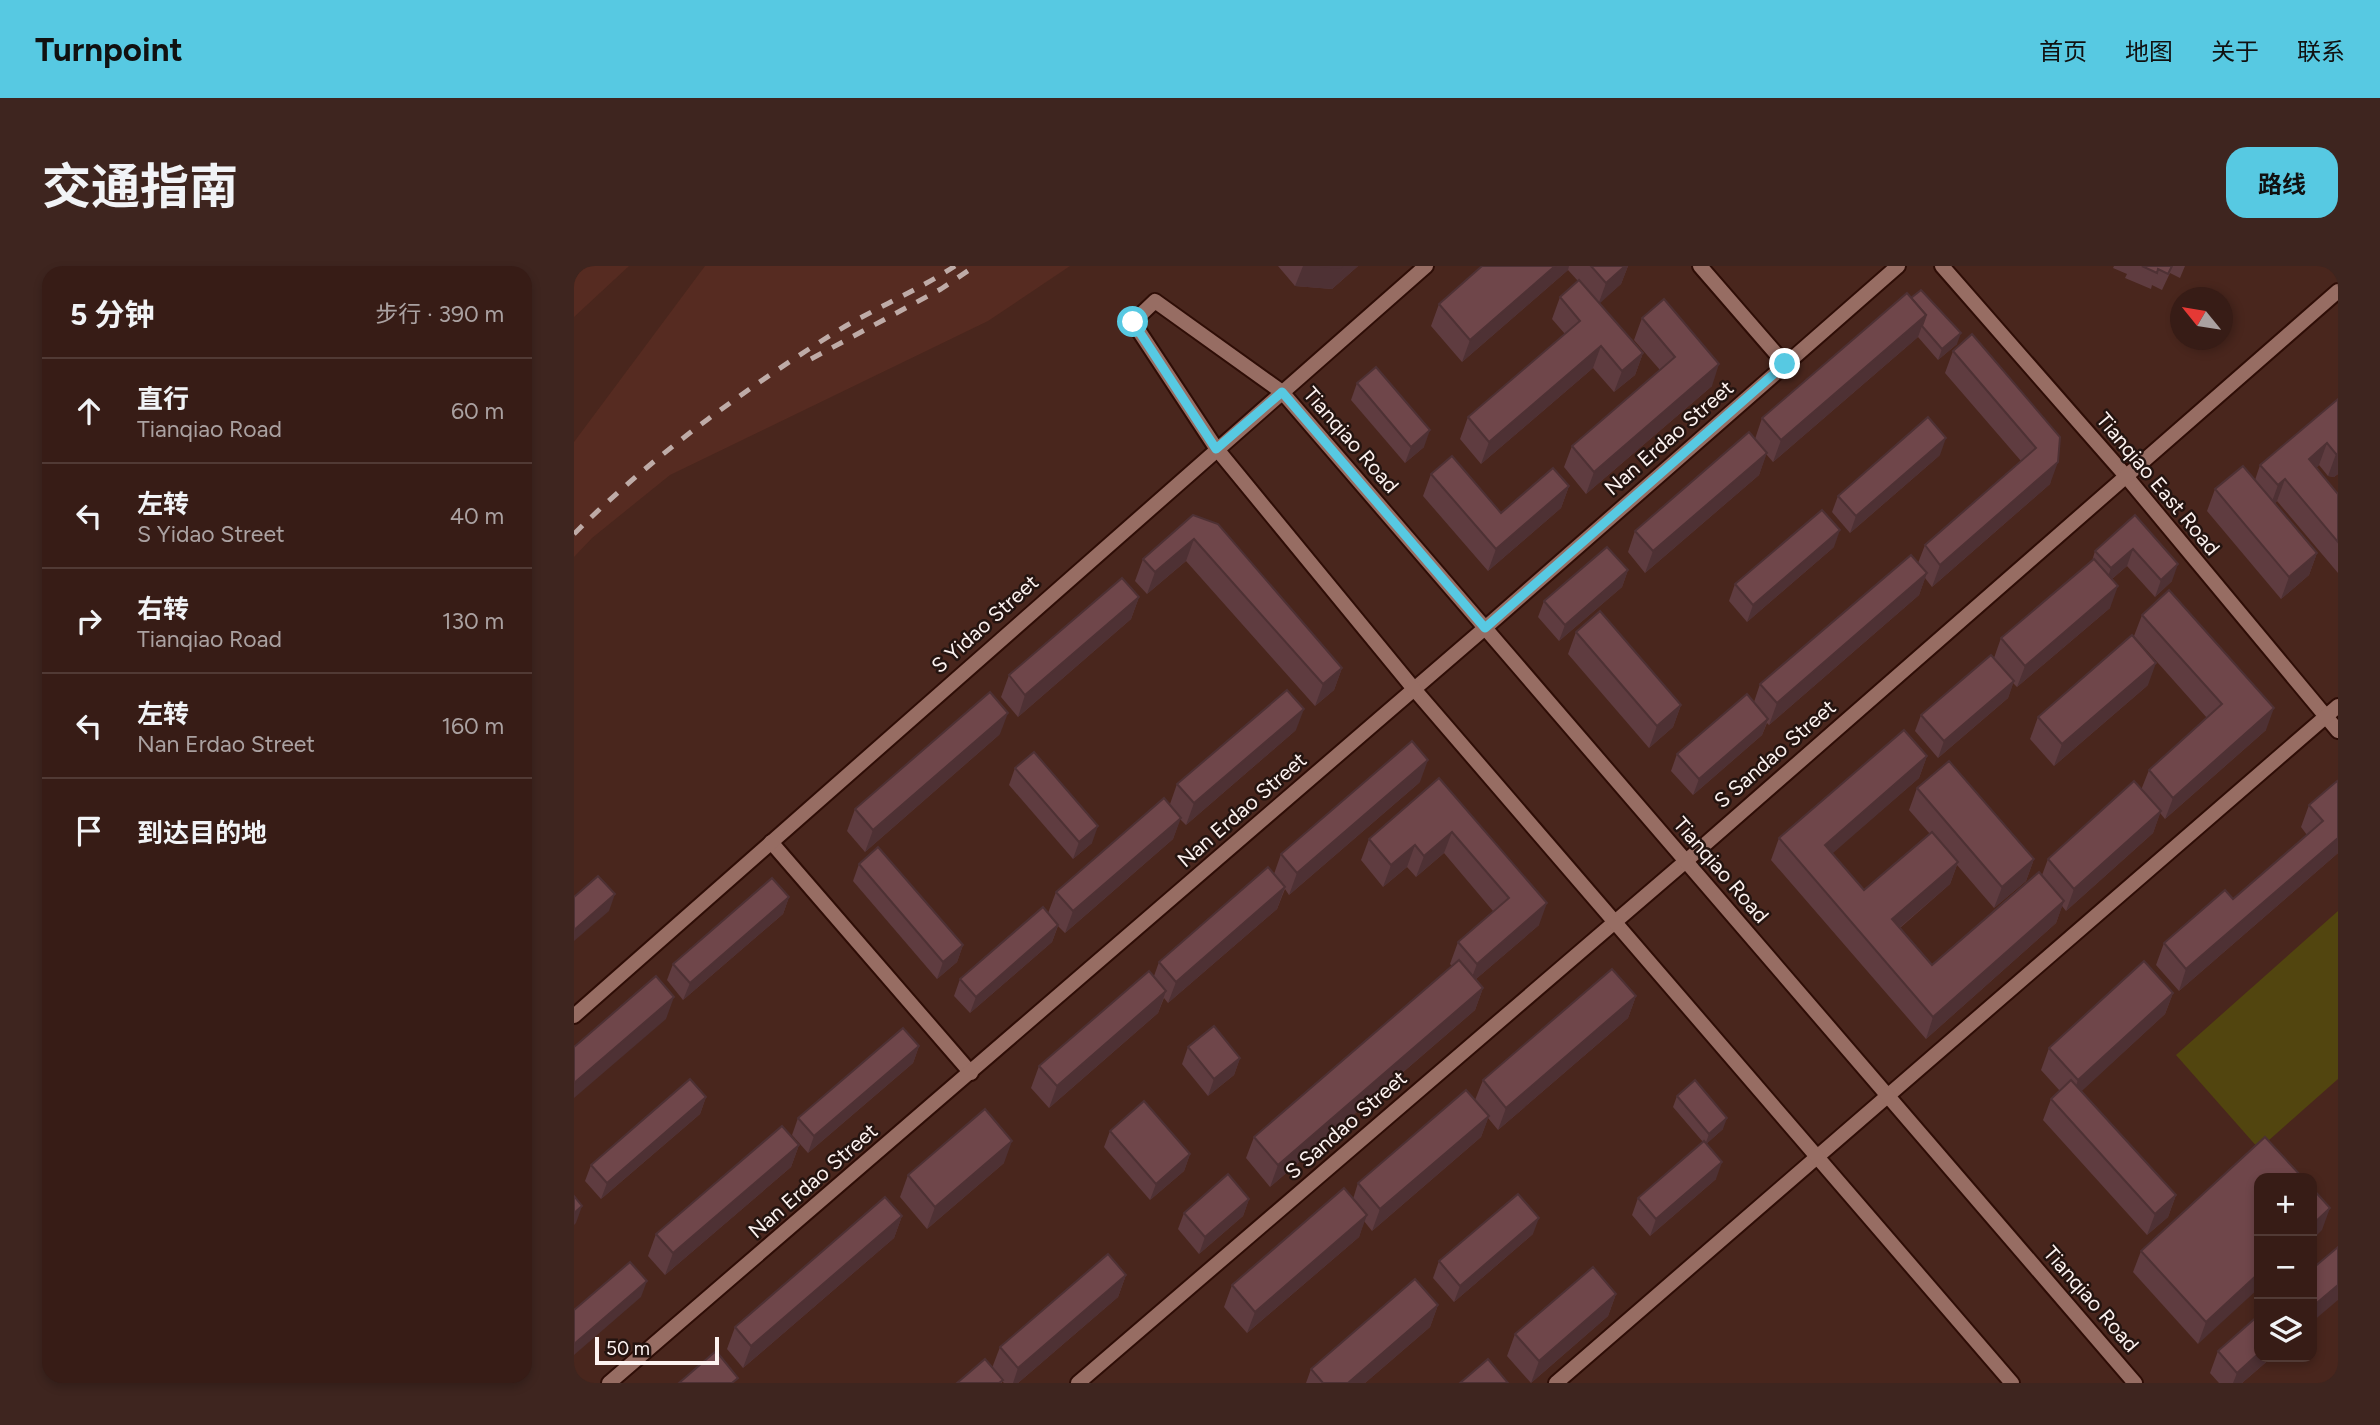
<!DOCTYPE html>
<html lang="zh">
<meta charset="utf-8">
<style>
:root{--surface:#371c16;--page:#3e251f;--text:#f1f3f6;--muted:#aaa1a1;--line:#513a35;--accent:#57c9e2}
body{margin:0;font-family:Figtree,"Noto Sans SC",sans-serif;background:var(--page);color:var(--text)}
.controls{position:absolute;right:21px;bottom:21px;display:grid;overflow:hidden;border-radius:14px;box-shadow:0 4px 10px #0003}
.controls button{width:63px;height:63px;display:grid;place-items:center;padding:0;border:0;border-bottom:2px solid var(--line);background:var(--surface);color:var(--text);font:35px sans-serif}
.compass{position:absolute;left:1596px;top:21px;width:63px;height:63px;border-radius:50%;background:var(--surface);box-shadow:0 4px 10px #0003;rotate:300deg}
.scale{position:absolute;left:21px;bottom:18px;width:124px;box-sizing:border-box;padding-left:7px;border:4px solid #fcf2f0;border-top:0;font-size:19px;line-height:24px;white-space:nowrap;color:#fcf2f0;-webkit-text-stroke:5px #241410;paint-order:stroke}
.stop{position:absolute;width:21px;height:21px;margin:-16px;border:5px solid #57c9e2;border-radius:50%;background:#fff}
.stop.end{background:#57c9e2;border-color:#fff;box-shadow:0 2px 7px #0008}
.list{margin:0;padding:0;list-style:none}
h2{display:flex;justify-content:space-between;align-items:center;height:91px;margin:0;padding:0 28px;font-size:30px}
h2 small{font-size:23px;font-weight:400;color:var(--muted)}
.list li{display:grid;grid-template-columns:46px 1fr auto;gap:21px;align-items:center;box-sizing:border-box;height:105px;padding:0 28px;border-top:2px solid var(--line)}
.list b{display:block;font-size:26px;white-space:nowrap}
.list p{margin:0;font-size:23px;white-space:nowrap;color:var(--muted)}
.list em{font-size:23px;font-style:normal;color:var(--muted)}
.icon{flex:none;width:38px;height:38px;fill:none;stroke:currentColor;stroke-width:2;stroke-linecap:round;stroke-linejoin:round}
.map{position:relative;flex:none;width:1764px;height:1117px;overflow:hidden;border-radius:21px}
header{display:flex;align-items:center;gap:42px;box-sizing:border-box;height:98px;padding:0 35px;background:var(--accent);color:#111}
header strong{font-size:33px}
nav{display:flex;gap:38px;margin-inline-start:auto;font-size:24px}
.intro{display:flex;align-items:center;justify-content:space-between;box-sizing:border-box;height:168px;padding:0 42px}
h1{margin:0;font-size:49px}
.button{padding:18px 32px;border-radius:21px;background:var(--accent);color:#111;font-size:24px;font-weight:700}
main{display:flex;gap:42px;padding:0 42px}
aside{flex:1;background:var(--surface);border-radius:21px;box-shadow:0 4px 10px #0003}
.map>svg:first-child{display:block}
</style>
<header>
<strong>Turnpoint</strong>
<nav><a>首页</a><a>地图</a><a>关于</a><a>联系</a></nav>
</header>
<div class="intro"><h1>交通指南</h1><a class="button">路线</a></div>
<main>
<aside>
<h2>5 分钟<small>步行 · 390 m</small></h2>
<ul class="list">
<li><svg class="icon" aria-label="ahead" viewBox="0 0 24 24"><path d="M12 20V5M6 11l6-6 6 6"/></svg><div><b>直行</b><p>Tianqiao Road</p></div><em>60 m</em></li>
<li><svg class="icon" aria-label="left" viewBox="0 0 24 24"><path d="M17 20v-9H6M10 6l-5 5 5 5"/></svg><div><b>左转</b><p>S Yidao Street</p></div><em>40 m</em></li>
<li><svg class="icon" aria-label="right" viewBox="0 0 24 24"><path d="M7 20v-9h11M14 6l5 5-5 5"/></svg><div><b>右转</b><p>Tianqiao Road</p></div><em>130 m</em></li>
<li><svg class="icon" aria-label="left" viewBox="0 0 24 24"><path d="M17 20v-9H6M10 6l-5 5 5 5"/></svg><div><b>左转</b><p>Nan Erdao Street</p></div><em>160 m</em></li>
<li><svg class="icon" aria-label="arrive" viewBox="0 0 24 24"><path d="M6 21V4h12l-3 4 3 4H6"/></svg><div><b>到达目的地</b></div></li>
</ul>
</aside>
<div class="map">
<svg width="1764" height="1117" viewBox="0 0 1764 1117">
<rect width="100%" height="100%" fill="#49261d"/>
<g fill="#562b21">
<polygon points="0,0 55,0 0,51"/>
<polygon points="131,0 496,0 414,55 96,209 18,272 0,291 0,176"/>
</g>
<polygon fill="#52450f" points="1764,645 1764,813 1685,883 1602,789"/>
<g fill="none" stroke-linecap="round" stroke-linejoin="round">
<g stroke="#2e0d06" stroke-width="18">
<g id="minor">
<polyline points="1126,0 1211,98"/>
<polyline points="1368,0 1551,209 1764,465"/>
<polyline points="197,576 397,807"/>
<polyline points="0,750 852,0"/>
<polyline points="35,1117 911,362 1324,0"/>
<polyline points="504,1117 1112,595 1764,25"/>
<polyline points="982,1117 1764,440"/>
<polyline points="1438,1117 840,423 642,182 559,56 581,35 708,126 1561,1117"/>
</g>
</g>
<use href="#minor" stroke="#976d63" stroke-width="14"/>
<g stroke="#beaba7" stroke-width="5" stroke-dasharray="12 12" stroke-linecap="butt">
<polyline points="237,93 367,23 401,0"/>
<path d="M0,268C77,191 168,125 260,67C299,43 343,25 381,0"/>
</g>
</g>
<g fill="#5f3c40">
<polygon points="704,0 784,0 758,23 721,20"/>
<polygon points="908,0 1054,0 1047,18 1025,37 1069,87 1061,109 1040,126 1019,102 907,198 886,173 894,151 991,68 978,53 986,31 1004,15 994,4 888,96 857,60 865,38"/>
<polygon points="1540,0 1611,0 1606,12 1596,7 1588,24 1578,19 1577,23 1551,12 1553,8 1539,2"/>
<polygon points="1333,27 1383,78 1364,94 1344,71 1199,196 1192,188 1185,209 1071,307 1054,286 1061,265 1181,173 1188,152"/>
<polygon points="1068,52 1138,120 1012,228 990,201 998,180 1086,104 1060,74"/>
<polygon points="1379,85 1486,171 1476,218 1358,321 1351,312 1345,329 1195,459 1193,457 1188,469 1119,529 1097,505 1103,488 1180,436 1186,418 1344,297 1351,279 1447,195 1371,107"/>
<polygon points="783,117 850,181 831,197 777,134"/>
<polygon points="1764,133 1764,208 1760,211 1754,210 1745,199 1742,202 1764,228 1764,307 1703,235 1701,237 1743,287 1735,309 1707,333 1633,245 1641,223 1681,214 1686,199"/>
<polygon points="1366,189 1276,267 1258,246 1264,230"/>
<polygon points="857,208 927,247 995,220 987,242 914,305 849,230"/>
<polygon points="619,249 768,402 760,424 741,440 612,295 573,328 561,315 569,293"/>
<polygon points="1561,249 1598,315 1581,331 1553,300 1538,313 1536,342 1443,421 1439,417 1434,432 1364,492 1341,465 1347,449 1420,392 1427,372 1518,295 1521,285"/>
<polygon points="1260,281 1173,356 1155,335 1161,318"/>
<polygon points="1054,304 1048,321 985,375 964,351 970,335"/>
<polygon points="565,331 557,353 444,451 427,431 435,409"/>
<polygon points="1568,349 1692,464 1591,553 1586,547 1579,567 1492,645 1488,640 1482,657 1352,773 1197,594 1205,572 1353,490 1345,512 1258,587 1290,624 1356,568 1335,544 1343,522 1460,593 1452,615 1420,642 1383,599 1376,618 1326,662 1358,699 1468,609 1474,593 1567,524 1575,504 1633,452 1560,370"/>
<polygon points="1002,366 1107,439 1099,461 1075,482 994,388"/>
<polygon points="1574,419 1480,500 1456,473 1464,451"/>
<polygon points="722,464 612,559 606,553 599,573 491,667 484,660 478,676 396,747 380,730 386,713 474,647 482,626 596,538 603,518"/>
<polygon points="426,468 291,586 273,565 281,543"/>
<polygon points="441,502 518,577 499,593 435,519"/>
<polygon points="865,512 965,659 902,713 909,722 901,744 696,921 672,892 680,871 878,700 876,698 884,676 919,645 870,587 842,611 833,601 809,621 787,594 795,573"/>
<polygon points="846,516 715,629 711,623 703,643 594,737 590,732 584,747 475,842 457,822 465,800 580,710 585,696 700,608 707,588"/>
<polygon points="1764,517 1764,587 1605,725 1582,699 1590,677 1659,633 1733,569 1727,561 1735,539"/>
<polygon points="285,598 389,679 383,696 363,713 279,615"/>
<polygon points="215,631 209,648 109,734 93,714 99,698"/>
<polygon points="1599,727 1591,748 1507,825 1602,929 1594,951 1573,969 1469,854 1477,833 1486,825 1467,804 1475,782"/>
<polygon points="1062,730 1054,752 924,864 914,852 907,871 798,965 790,955 785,971 673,1067 650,1041 658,1019 779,933 784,917 901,834 909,814"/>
<polygon points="345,780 339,797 234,887 218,869 224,852"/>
<polygon points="614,781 666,792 660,809 634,830 608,798"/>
<polygon points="1103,830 1149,863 1132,878 1142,913 1076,970 1058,949 1064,932 1129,876 1099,841"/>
<polygon points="132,831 126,848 27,933 11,915 17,899"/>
<polygon points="536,865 616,888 610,905 576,934 530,881"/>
<polygon points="225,879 217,901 91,1009 74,990 82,968"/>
<polygon points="430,897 353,963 326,931 334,909"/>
<polygon points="1729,912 1624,1078 1559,1006 1567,985"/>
<polygon points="675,933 669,950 625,988 604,963 610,947"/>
<polygon points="328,950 320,972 169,1102 153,1083 161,1061"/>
<polygon points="959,968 880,1036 859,1012 865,995"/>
<polygon points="552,1009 544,1031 444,1117 430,1117 428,1115 428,1117 383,1117 418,1102 426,1081"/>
<polygon points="1042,1028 1034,1050 957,1117 933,1090 941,1068"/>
<polygon points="864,1039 856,1061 791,1117 732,1117 737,1103"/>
<polygon points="1644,1085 1685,1091 1698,1091 1668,1117 1645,1117 1636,1107"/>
</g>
<g fill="#4e3134">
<polygon points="729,0 784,0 758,23 721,20"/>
<polygon points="981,0 995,0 994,4 888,96 896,74"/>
<polygon points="1051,0 1054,0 1047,18 1024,39 1032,17"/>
<polygon points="1352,49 1344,71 1199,196 1207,174"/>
<polygon points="1387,67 1383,78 1364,94 1368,83"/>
<polygon points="1027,80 1019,102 907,198 915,176"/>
<polygon points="1069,87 1061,109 1040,126 1048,105"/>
<polygon points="1145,98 1138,120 1012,228 1020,206"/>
<polygon points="856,164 850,181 831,197 837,181"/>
<polygon points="1372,172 1366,189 1276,267 1282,250"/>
<polygon points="1753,177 1745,199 1727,215 1735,193"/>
<polygon points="1193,187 1185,209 1071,307 1079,285"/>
<polygon points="1762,188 1764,188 1764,208 1760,211 1754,210"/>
<polygon points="1484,196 1476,218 1358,321 1366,299"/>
<polygon points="1711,213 1703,235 1696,241 1704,219"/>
<polygon points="995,220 987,242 914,305 922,283"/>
<polygon points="1266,264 1260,281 1173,356 1179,339"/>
<polygon points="620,273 612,295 573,328 581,306"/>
<polygon points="1559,283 1553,300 1531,319 1537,302"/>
<polygon points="1743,287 1735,309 1707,333 1715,311"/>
<polygon points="1604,298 1598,315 1581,331 1587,314"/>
<polygon points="1054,304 1048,321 985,375 991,359"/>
<polygon points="1353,307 1345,329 1195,459 1203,437"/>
<polygon points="1544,320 1536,342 1443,421 1451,400"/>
<polygon points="565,331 557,353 444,451 451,429"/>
<polygon points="1582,397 1574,419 1480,500 1488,478"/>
<polygon points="768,402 760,424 741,440 749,418"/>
<polygon points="1440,415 1434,432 1364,492 1370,475"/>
<polygon points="1107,439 1099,461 1075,482 1083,460"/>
<polygon points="1700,442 1692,464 1591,553 1599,532"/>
<polygon points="730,443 722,464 612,559 620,537"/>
<polygon points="434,447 426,468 291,586 299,564"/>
<polygon points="1194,453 1188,469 1119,529 1125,513"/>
<polygon points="1353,490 1345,512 1243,601 1251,579"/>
<polygon points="854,494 846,516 715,629 723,607"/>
<polygon points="1587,545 1579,567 1492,645 1500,623"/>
<polygon points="607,552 599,573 491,667 499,645"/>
<polygon points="524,560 518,577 499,593 505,576"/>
<polygon points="878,566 870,587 842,611 850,590"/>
<polygon points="1764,572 1764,587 1605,725 1612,703"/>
<polygon points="841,579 833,601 809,621 817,599"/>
<polygon points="1460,593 1452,615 1420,642 1428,621"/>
<polygon points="1384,596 1376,618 1310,675 1318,653"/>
<polygon points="711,621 703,643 594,737 602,716"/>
<polygon points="41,628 35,645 0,675 0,664"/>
<polygon points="215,631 209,648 109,734 116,717"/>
<polygon points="1490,635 1482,657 1352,773 1359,751"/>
<polygon points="973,637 965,659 895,719 903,698"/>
<polygon points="484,659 478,676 396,747 402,731"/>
<polygon points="389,679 383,696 363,713 369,696"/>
<polygon points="909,722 901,744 696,921 704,899"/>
<polygon points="592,725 584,747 475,842 483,820"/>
<polygon points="1599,727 1591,748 1496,836 1504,814"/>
<polygon points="1062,730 1054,752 924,864 932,842"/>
<polygon points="100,731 92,753 0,832 0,817"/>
<polygon points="345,780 339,797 234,887 240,870"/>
<polygon points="666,792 660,809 634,830 640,813"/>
<polygon points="132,831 126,848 27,933 33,917"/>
<polygon points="915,850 907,871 798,965 806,943"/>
<polygon points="1153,852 1149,863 1131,879 1135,868"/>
<polygon points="438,875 430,897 353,963 361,941"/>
<polygon points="225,879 217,901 91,1009 99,987"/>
<polygon points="616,888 610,905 576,934 582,918"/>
<polygon points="1148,896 1142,913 1076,970 1082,953"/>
<polygon points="1602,929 1594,951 1573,969 1581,948"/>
<polygon points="675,933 669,950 625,988 631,971"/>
<polygon points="8,940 2,957 0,959 0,947"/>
<polygon points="1756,942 1748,964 1738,974 1738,959"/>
<polygon points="793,949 785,971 673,1067 681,1046"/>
<polygon points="328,950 320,972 169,1102 177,1080"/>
<polygon points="965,952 959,968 880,1036 886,1020"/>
<polygon points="1685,1007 1685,1022 1624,1078 1632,1056"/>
<polygon points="552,1009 544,1031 444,1117 439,1117 444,1102"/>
<polygon points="73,1015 67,1031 0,1089 0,1078"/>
<polygon points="1764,1019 1764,1034 1738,1056 1738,1041"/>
<polygon points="1042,1028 1034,1050 957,1117 965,1095"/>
<polygon points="864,1039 856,1061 791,1117 774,1117"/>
<polygon points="1685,1087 1685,1091 1698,1091 1668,1117 1659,1117 1663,1107"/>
</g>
<g fill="#6f464a" stroke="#4e3134" stroke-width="2">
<polygon points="746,0 768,0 766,2"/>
<polygon points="908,0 981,0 896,74 865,38"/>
<polygon points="1017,0 1051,0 1032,17"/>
<polygon points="1568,0 1598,0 1594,8 1584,3 1583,7"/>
<polygon points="1005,14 1069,87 1048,105 1027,80 915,176 894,151 1006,55 986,31"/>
<polygon points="1347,24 1387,67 1368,83 1348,60 1352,49 1337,32"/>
<polygon points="1333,27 1352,49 1207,174 1188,152"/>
<polygon points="1090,33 1145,98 1020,206 998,180 1101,91 1068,52"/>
<polygon points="1398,68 1486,171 1484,196 1366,299 1351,279 1462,182 1379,85"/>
<polygon points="802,101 856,164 837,181 783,117"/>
<polygon points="1764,133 1764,188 1762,188 1753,177 1735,193 1764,228 1764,276 1711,213 1704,219 1686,199"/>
<polygon points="1354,151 1372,172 1282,250 1264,230"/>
<polygon points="1175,166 1193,187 1079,285 1061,265"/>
<polygon points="878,190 927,247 979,202 995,220 922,283 857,208"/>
<polygon points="1669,200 1743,287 1715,311 1641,223"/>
<polygon points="1248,244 1266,264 1179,339 1161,318"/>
<polygon points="619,249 644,258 768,402 749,418 620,273 581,306 569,293"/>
<polygon points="1561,249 1604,298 1587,314 1559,283 1537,302 1521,285"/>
<polygon points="1033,281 1054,304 991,359 970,335"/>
<polygon points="1337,289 1353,307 1203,437 1186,418"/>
<polygon points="1520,293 1544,320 1451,400 1427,372"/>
<polygon points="548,312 565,331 451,429 435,409"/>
<polygon points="1595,324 1700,442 1599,532 1575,504 1648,438 1568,349"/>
<polygon points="1026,345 1107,439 1083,460 1002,366"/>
<polygon points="1558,369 1582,397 1488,478 1464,451"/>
<polygon points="1417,389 1440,415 1370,475 1347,449"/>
<polygon points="713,424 730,443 620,537 603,518"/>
<polygon points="416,426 434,447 299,564 281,543"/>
<polygon points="1173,428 1194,453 1125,513 1103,488"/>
<polygon points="1330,464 1353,490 1251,579 1290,624 1358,566 1384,596 1318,653 1358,699 1465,606 1490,635 1359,751 1205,572"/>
<polygon points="838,475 854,494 723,607 707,588"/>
<polygon points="460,486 524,560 505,576 441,502"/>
<polygon points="1375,495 1460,593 1428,621 1343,522"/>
<polygon points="865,512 973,637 903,698 884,676 935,632 878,566 850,590 841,579 817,599 795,573"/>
<polygon points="1560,515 1587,545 1500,623 1474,593"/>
<polygon points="1763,515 1764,517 1764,572 1612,703 1590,677 1651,624 1659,633 1749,555 1735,539"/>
<polygon points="590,532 607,552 499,645 482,626"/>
<polygon points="304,581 389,679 369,696 285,598"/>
<polygon points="694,601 711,621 602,716 585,696"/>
<polygon points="24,610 41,628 0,664 0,631"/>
<polygon points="198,612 215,631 116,717 99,698"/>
<polygon points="469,641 484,659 402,731 386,713"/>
<polygon points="885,694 909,722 704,899 680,871"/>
<polygon points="1570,695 1599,727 1504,814 1475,782"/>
<polygon points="1038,703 1062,730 932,842 909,814"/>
<polygon points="575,705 592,725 483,820 465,800"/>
<polygon points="82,710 100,731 0,817 0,781"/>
<polygon points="640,760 666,792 640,813 614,781"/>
<polygon points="329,762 345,780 240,870 224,852"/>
<polygon points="116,813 132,831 33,917 17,899"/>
<polygon points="1121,814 1153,852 1135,868 1103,830"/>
<polygon points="1497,814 1602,929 1581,948 1477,833"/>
<polygon points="892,824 915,850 806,943 784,917"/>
<polygon points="570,835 616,888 582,918 536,865"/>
<polygon points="411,843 438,875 361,941 334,909"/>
<polygon points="208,860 225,879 99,987 82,968"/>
<polygon points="1691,871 1729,912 1685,912 1685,1007 1632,1056 1567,985"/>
<polygon points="1130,875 1148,896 1082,953 1064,932"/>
<polygon points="654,908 675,933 631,971 610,947"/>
<polygon points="770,922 793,949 681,1046 658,1019"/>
<polygon points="1738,922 1756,942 1738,959"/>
<polygon points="944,928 965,952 886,1020 865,995"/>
<polygon points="0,930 8,940 0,947"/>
<polygon points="311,931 328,950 177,1080 161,1061"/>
<polygon points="1764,981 1764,1019 1738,1041 1738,1003"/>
<polygon points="534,988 552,1009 444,1102 426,1081"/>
<polygon points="56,996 73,1015 0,1078 0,1044"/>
<polygon points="1019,1001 1042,1028 965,1095 941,1068"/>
<polygon points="841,1013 864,1039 774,1117 749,1117 737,1103"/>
<polygon points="1685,1049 1685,1087 1663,1107 1644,1085"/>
<polygon points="142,1085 164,1112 158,1117 105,1117"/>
<polygon points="411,1093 429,1114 425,1117 383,1117"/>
<polygon points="914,1093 934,1117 886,1117"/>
</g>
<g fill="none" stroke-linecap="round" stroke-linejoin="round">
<polyline stroke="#57c9e2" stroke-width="9" points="559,56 642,183 708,126 911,362 1211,98"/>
</g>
<g text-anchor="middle" stroke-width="5" stroke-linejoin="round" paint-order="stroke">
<g font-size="21" fill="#fcf2f0" stroke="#241410">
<text transform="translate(1095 172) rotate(-41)" y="7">Nan Erdao Street</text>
<text transform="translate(777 174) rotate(49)" y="7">Tianqiao Road</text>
<text transform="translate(1584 218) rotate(50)" y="7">Tianqiao East Road</text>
<text transform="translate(411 358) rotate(-42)" y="7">S Yidao Street</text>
<text transform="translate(1201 488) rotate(-41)" y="7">S Sandao Street</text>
<text transform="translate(668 544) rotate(-41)" y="7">Nan Erdao Street</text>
<text transform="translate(1147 604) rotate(49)" y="7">Tianqiao Road</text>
<text transform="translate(772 859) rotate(-41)" y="7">S Sandao Street</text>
<text transform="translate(239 915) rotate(-41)" y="7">Nan Erdao Street</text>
<text transform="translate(1517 1033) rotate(49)" y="7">Tianqiao Road</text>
</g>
</g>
</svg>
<div class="controls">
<button>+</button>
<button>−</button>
<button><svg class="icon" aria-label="layers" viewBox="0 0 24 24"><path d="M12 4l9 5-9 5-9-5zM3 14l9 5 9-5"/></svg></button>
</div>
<svg class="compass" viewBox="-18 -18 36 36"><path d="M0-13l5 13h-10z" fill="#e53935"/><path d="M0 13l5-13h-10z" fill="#aaa1a1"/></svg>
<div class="scale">50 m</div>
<div class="stop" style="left:559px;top:56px"></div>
<div class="stop end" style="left:1211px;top:98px"></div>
</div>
</main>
